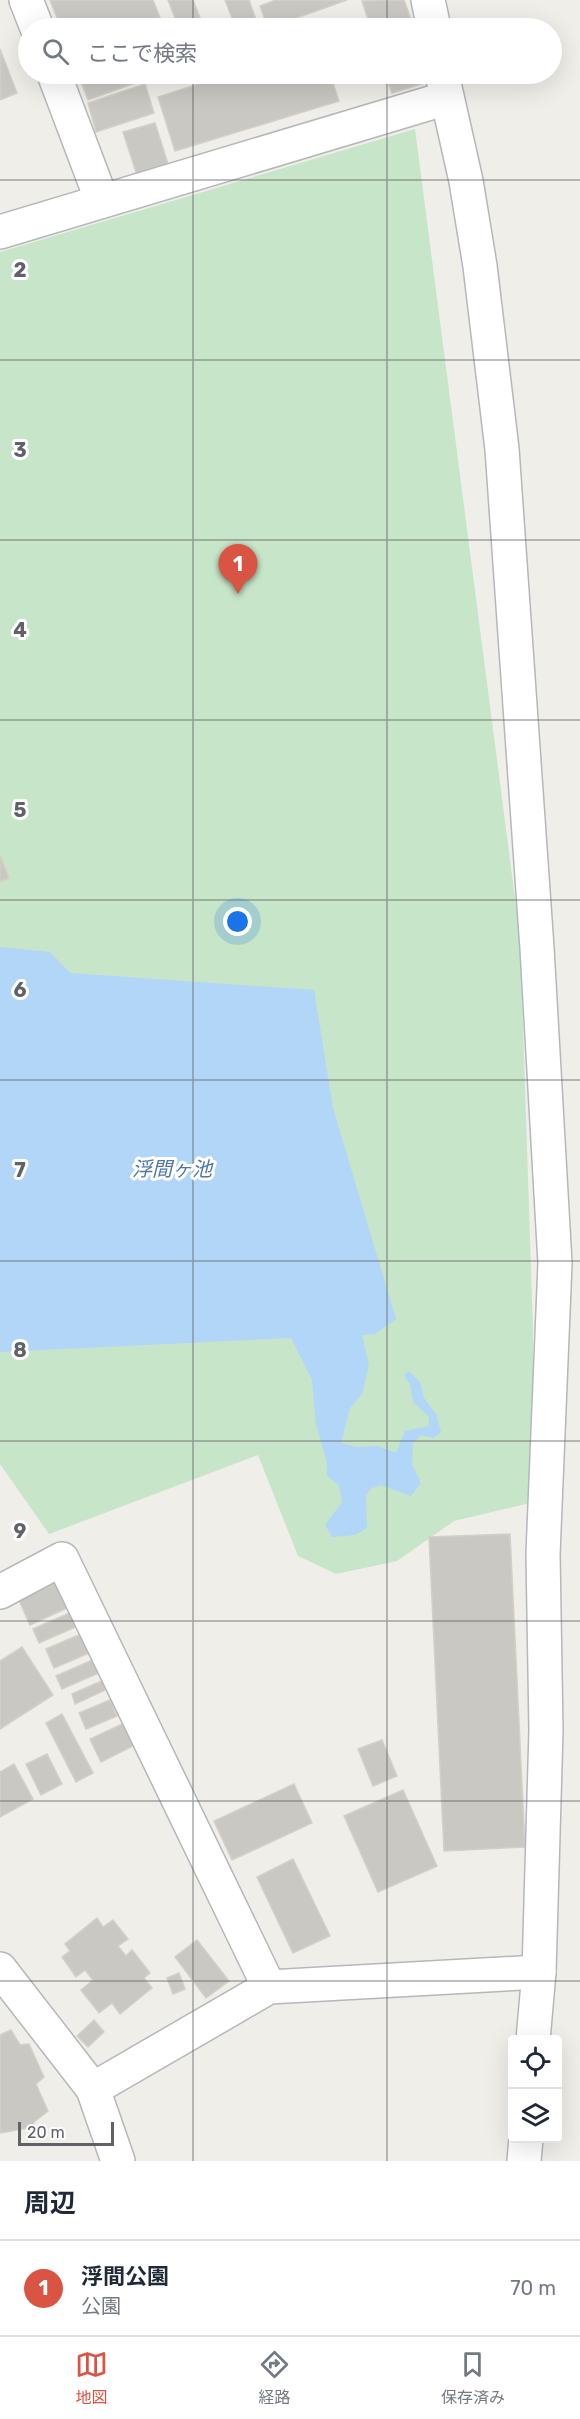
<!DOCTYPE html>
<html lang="ja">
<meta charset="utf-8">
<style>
:root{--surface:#fff;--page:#f2f2f3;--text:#1f2937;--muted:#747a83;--line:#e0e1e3;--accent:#da5444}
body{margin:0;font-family:Rubik,"Noto Sans JP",sans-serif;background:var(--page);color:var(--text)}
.controls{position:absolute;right:18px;bottom:18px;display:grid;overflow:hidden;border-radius:6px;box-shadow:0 6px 24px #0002}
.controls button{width:54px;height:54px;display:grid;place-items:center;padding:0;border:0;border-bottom:2px solid var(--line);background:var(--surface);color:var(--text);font:30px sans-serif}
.scale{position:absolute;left:18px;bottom:15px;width:96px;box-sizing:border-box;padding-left:6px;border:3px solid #5f6267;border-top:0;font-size:16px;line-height:21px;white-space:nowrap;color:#5f6267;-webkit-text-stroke:4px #fff;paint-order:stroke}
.you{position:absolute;left:238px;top:922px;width:21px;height:21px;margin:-15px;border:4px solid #fff;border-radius:50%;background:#1a73e8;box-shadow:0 0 0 9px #1a73e833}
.badge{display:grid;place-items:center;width:39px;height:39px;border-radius:50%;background:var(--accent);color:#fff;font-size:20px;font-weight:700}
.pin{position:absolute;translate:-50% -50px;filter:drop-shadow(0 2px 3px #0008)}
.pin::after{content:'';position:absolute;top:32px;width:21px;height:18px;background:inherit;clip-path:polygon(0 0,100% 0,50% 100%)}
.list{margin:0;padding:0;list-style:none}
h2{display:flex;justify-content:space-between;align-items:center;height:78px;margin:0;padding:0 24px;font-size:26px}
h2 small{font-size:20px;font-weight:400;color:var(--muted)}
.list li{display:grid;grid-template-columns:39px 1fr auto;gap:18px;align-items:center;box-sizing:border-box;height:96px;padding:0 24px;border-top:2px solid var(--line)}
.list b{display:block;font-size:22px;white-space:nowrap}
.list p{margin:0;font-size:20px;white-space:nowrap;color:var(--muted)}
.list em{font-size:20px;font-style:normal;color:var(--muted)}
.icon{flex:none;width:33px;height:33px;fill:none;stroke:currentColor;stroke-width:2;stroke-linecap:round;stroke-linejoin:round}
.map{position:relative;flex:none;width:580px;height:2161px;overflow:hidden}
.search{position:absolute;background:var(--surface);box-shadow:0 6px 24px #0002;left:18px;right:18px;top:18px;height:66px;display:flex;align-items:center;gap:15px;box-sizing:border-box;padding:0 21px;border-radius:33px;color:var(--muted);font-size:22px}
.sheet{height:174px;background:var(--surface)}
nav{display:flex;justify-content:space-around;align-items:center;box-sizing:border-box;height:84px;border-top:2px solid var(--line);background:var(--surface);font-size:16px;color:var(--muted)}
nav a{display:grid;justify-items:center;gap:3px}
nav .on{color:var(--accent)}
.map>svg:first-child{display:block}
</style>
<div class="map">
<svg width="580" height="2161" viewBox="0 0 580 2161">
<rect width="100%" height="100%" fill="#f0eee8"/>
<polygon fill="#c7e5c8" points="415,129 520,937 533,1329 534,1502 454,1521 397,1561 336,1574 298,1556 258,1455 49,1534 0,1464 0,252"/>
<polygon fill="#b1d6f8" points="0,947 50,952 70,973 314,990 333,1108 396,1319 375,1334 362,1335 369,1365 362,1394 350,1408 341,1443 357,1447 378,1446 396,1453 405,1431 429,1426 429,1417 413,1402 410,1384 404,1375 409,1371 420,1382 424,1398 436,1414 441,1432 433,1438 421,1435 413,1443 412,1464 421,1483 411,1496 381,1485 372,1488 366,1495 367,1528 355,1535 332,1537 325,1525 342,1502 339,1485 327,1476 327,1463 316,1424 312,1380 291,1338 0,1352"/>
<g fill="#c9c8c2" stroke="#d4d0c7" stroke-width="1.5">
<polygon points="50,0 153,0 164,28 61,28"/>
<polygon points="168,0 193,0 204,28 179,28"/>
<polygon points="225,0 249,0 259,28 236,28"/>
<polygon points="276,0 347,0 268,28 260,6"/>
<polygon points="404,0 414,28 371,28 362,1"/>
<polygon points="0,49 17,93 0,100"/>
<polygon points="78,74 160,74 88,100"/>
<polygon points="203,74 215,74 217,78 231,74 330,74 339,101 175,151 158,97 196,85 193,76"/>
<polygon points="385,74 419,74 422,84 392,93"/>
<polygon points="145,84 154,113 96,132 88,103"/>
<polygon points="155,123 168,164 137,175 123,132"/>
<polygon points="0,855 9,878 0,882"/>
<polygon points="510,1534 525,1847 444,1851 429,1537"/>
<polygon points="59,1582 69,1607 30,1625 19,1600"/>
<polygon points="74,1611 80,1625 39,1643 33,1629"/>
<polygon points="81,1634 89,1653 54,1668 46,1649"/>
<polygon points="22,1647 53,1695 0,1729 0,1661"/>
<polygon points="97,1658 103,1671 62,1689 56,1676"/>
<polygon points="106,1679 110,1688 75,1704 72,1694"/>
<polygon points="110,1700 117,1716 86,1729 79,1713"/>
<polygon points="62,1714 93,1773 76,1782 46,1723"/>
<polygon points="124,1723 135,1745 101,1762 90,1739"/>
<polygon points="382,1740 397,1776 373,1786 358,1749"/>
<polygon points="47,1754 62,1784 41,1795 26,1764"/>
<polygon points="14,1764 33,1799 0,1817 0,1772"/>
<polygon points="294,1784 312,1823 232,1860 214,1821"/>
<polygon points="403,1790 437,1866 378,1892 344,1816"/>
<polygon points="293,1859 330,1936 293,1953 257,1877"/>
<polygon points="97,1918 103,1927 113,1920 128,1939 118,1946 126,1956 132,1950 150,1973 144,1978 152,1988 120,2014 112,2003 99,2013 81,1990 93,1980 85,1970 76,1977 62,1957 70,1951 65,1944"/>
<polygon points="197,1940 229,1981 206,1998 175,1957"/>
<polygon points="179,1973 185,1989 173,1994 167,1978"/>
<polygon points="94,2020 104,2032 88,2047 77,2036"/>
<polygon points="11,2030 20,2045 29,2044 44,2077 36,2084 48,2111 34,2122 33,2127 0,2133 0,2035"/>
</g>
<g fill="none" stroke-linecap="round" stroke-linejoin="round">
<g stroke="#b5b7bb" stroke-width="36">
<g id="minor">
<polyline points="26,0 37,28"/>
<polyline points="428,0 434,28"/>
<polyline points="54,74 102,201"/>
<polyline points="442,74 466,181 480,266 502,449 537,948 555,1263 543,1554 546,1730 539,1972 533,2040"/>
<polyline points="0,232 447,98"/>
<polyline points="0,1592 62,1559 269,1987"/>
<polyline points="0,1969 93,2089 118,2161"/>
<polyline points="93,2089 269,1987 539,1972"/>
<polyline points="524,2161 526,2138"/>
</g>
</g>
<use href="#minor" stroke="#fff" stroke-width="33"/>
</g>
<path fill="none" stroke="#5f6267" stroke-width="1.5" stroke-opacity="0.55" d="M193,0V28M387,0V28M193,74V2161M387,74V2161M0,180H580M0,360H580M0,540H580M0,720H580M0,900H580M0,1080H580M0,1261H580M0,1441H580M0,1621H580M0,1801H580M0,1981H580"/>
<g text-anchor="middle" stroke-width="6" stroke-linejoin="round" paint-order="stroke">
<g font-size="20" font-style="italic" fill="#4d78a9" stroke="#fff">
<text x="172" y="1176">浮間ヶ池</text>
</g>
</g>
<g font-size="20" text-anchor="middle" font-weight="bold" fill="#5f6267" stroke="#fff" stroke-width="6" stroke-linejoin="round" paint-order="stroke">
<text x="20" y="277">2</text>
<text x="20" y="457">3</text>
<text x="20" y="637">4</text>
<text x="20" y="817">5</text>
<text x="20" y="997">6</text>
<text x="20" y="1177">7</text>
<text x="20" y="1357">8</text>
<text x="20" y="1538">9</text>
</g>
</svg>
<div class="controls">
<button><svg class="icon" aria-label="locate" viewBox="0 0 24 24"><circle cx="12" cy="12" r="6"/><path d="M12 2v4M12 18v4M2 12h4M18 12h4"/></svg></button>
<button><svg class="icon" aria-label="layers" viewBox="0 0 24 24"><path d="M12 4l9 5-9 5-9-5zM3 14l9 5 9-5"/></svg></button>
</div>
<div class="scale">20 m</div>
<div class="you"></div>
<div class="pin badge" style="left:238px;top:594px">1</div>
<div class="search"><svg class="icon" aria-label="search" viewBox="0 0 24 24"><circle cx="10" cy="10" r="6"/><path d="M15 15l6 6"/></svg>ここで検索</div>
</div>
<section class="sheet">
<h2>周辺<small></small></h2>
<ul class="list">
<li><span class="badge">1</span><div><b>浮間公園</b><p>公園</p></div><em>70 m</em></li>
</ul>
</section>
<nav>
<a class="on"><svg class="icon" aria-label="map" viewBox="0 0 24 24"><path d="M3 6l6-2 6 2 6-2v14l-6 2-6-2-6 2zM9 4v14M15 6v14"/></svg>地図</a>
<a><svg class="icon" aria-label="directions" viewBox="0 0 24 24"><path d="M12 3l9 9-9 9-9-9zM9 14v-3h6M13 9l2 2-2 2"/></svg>経路</a>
<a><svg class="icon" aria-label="saved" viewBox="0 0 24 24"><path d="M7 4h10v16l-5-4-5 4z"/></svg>保存済み</a>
</nav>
